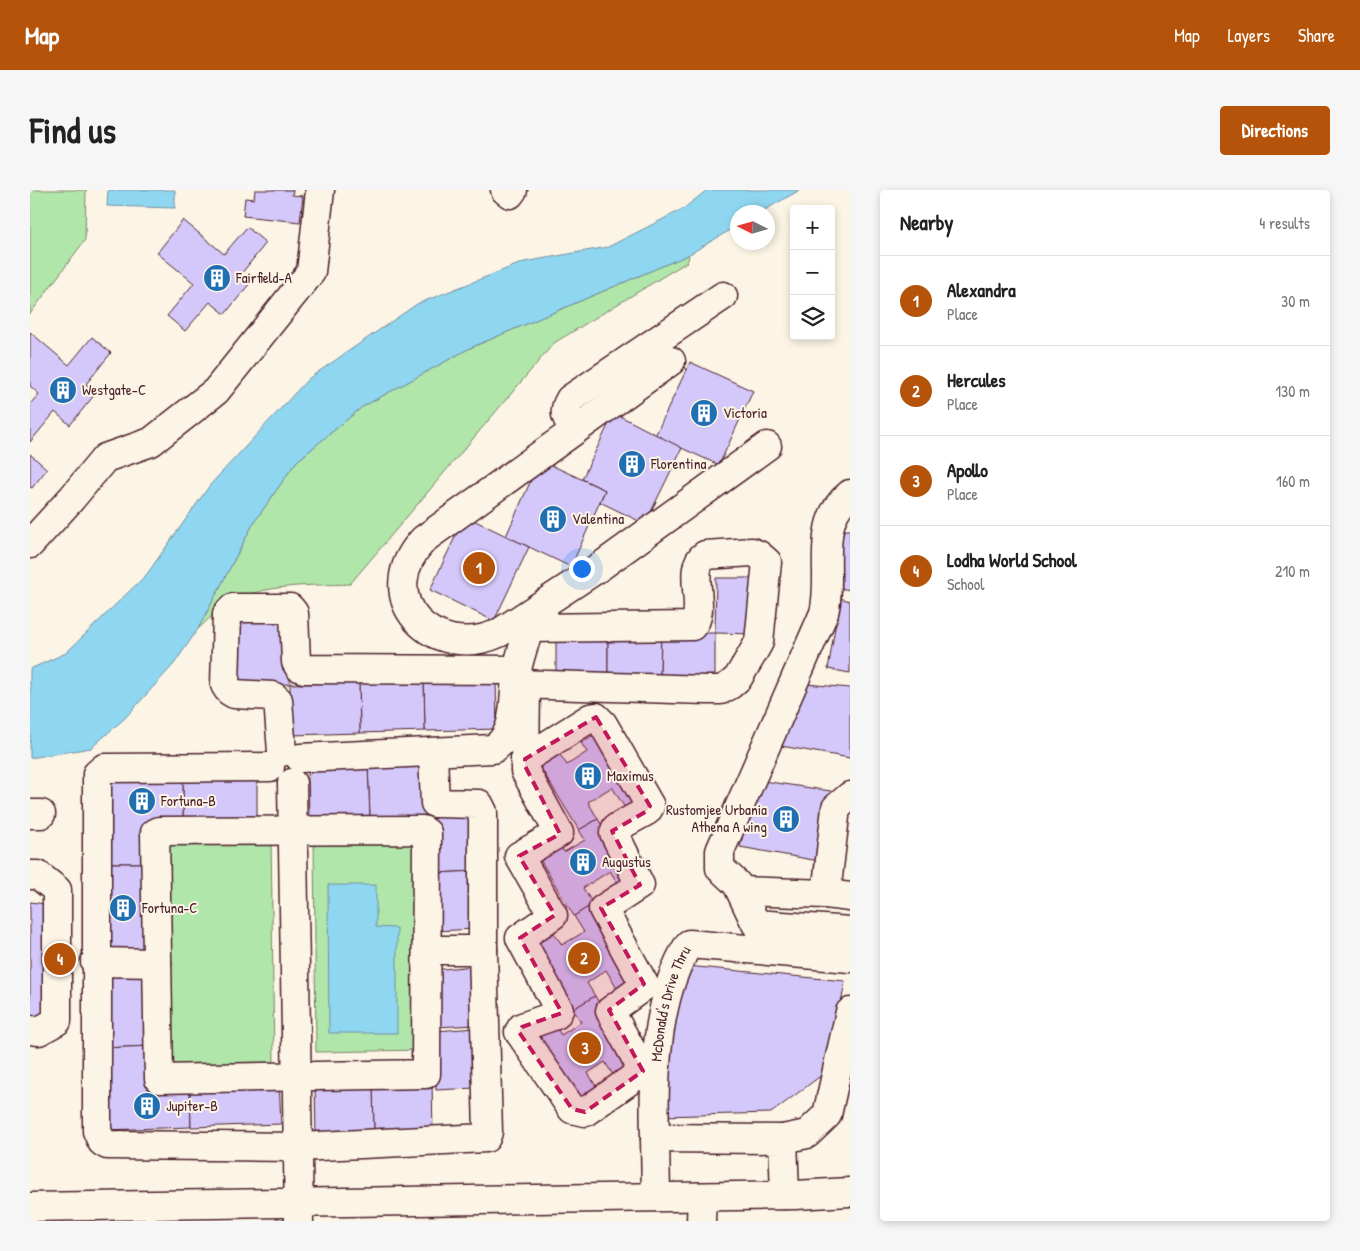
<!DOCTYPE html>
<meta charset="utf-8">
<style>
:root{--surface:#fff;--page:#f6f6f6;--text:#222;--muted:#767676;--line:#e0e0e0;--accent:#b45309}
body{margin:0;font-family:"Patrick Hand",sans-serif;background:var(--page);color:var(--text)}
.controls{position:absolute;right:15px;top:15px;display:grid;overflow:hidden;border-radius:5px;box-shadow:0 2px 8px #0003}
.controls button{width:45px;height:45px;display:grid;place-items:center;padding:0;border:0;border-bottom:1px solid var(--line);background:var(--surface);color:var(--text);font:25px sans-serif}
.compass{position:absolute;left:700px;top:15px;width:45px;height:45px;border-radius:50%;background:var(--surface);box-shadow:0 2px 8px #0003;rotate:275deg}
.you{position:absolute;left:551px;top:378px;width:18px;height:18px;margin:-12px;border:4px solid #fff;border-radius:50%;background:#1a73e8;box-shadow:0 0 0 8px #1a73e833}
.badge{display:grid;place-items:center;width:32px;height:32px;border-radius:50%;background:var(--accent);color:#fff;font-size:16px;font-weight:700}
.pin{position:absolute;translate:-50% -50%;border:2px solid #fff;box-shadow:0 1px 5px #0006}
.list{margin:0;padding:0;list-style:none}
h2{display:flex;justify-content:space-between;align-items:center;height:65px;margin:0;padding:0 20px;font-size:21px}
h2 small{font-size:16px;font-weight:400;color:var(--muted)}
.list li{display:grid;grid-template-columns:32px 1fr auto;gap:15px;align-items:center;box-sizing:border-box;height:90px;padding:0 20px;border-top:1px solid var(--line)}
.list b{display:block;font-size:19px;white-space:nowrap}
.list p{margin:0;font-size:16px;white-space:nowrap;color:var(--muted)}
.list em{font-size:16px;font-style:normal;color:var(--muted)}
.icon{flex:none;width:28px;height:28px;fill:none;stroke:currentColor;stroke-width:2;stroke-linecap:round;stroke-linejoin:round}
.map{position:relative;flex:none;width:820px;height:1031px;overflow:hidden;border-radius:5px}
header{display:flex;align-items:center;gap:30px;box-sizing:border-box;height:70px;padding:0 25px;background:var(--accent);color:#fff}
header strong{font-size:24px}
nav{display:flex;gap:28px;margin-inline-start:auto;font-size:18px}
.intro{display:flex;align-items:center;justify-content:space-between;box-sizing:border-box;height:120px;padding:0 30px}
h1{margin:0;font-size:35px}
.button{padding:12px 22px;border-radius:5px;background:var(--accent);color:#fff;font-size:18px;font-weight:700}
main{display:flex;gap:30px;padding:0 30px}
aside{flex:1;background:var(--surface);border-radius:5px;box-shadow:0 2px 8px #0003}
.map>svg:first-child{display:block}
</style>
<header>
<strong>Map</strong>
<nav><a>Map</a><a>Layers</a><a>Share</a></nav>
</header>
<div class="intro"><h1>Find us</h1><a class="button">Directions</a></div>
<main>
<div class="map">
<svg width="820" height="1031" viewBox="0 0 820 1031">
<rect width="100%" height="100%" fill="#fcf5e5"/>
<filter id="ink" filterUnits="userSpaceOnUse"><feTurbulence type="fractalNoise" baseFrequency=".02" numOctaves="2"/><feDisplacementMap in="SourceGraphic" scale="10" xChannelSelector="R" yChannelSelector="G"/><feConvolveMatrix kernelMatrix="1 2 1 2 8 2 1 2 1" color-interpolation-filters="sRGB"/></filter>
<g filter="url(#ink)">
<g fill="#b0e6a9" stroke="#7d826a">
<polygon points="0,0 56,0 55,50 0,124"/>
<path d="M658,65L659,67L657,72L524,153L320,394C280,396 233,393 198,414C187,420 177,431 168,439L223,334L266,272L332,217L440,158Z"/>
<polygon points="241,644 244,874 132,876 129,646"/>
<polygon points="392,648 394,860 286,862 284,649"/>
</g>
<g fill="#8fd7f0" stroke="#738da1">
<polygon points="78,0 145,0 145,18 77,16"/>
<polygon points="677,0 770,0 731,22 708,22 707,36 658,65 440,158 332,217 266,272 223,334 168,439 144,474 95,528 61,558 0,568 0,479 36,463 117,384 180,295 278,189 387,114 494,72 578,57 653,19"/>
<polygon points="298,695 346,695 346,737 367,738 367,843 299,843"/>
</g>
<g fill="#d4c8fa" stroke="#4a1f2b">
<polygon points="225,0 263,0 262,5 273,6 270,32 213,26 215,8 224,9"/>
<polygon points="153,30 194,64 217,37 236,53 211,84 221,92 195,124 180,112 155,141 137,126 164,93 127,63"/>
<polygon points="0,142 39,175 62,147 81,163 56,194 66,203 40,235 25,222 0,252 0,214 9,204 0,196"/>
<polygon points="660,172 723,201 689,275 625,246"/>
<polygon points="584,223 652,258 615,334 570,312 575,300 552,289"/>
<polygon points="0,264 17,279 2,298 0,297"/>
<polygon points="510,270 575,300 541,377 476,346"/>
<polygon points="435,326 499,357 464,431 400,400"/>
<polygon points="814,340 820,340 820,400 800,396"/>
<polygon points="686,388 728,388 728,444 685,443"/>
<polygon points="810,408 820,411 820,483 798,479"/>
<polygon points="258,429 260,494 209,496 207,431"/>
<rect x="526" y="442" width="52" height="44"/>
<polygon points="578,442 631,443 630,486 578,486"/>
<polygon points="631,443 685,443 685,487 630,486"/>
<polygon points="466,489 467,539 395,541 394,491"/>
<polygon points="394,491 395,541 330,543 329,493"/>
<polygon points="329,493 330,543 261,545 260,494"/>
<polygon points="776,494 820,498 820,568 751,556"/>
<polygon points="572,540 613,607 595,618 582,597 558,612 568,629 549,640 509,575 529,563 537,575 557,562 551,553"/>
<polygon points="398,573 399,627 340,628 338,574"/>
<polygon points="338,574 340,628 279,630 278,576"/>
<polygon points="227,585 227,635 153,636 153,586"/>
<polygon points="71,586 153,586 153,636 114,673 71,673"/>
<polygon points="726,590 801,601 789,671 710,657"/>
<polygon points="446,621 446,681 406,683 404,623"/>
<polygon points="568,629 608,694 594,703 580,681 553,698 563,714 544,726 506,663 527,650 534,662 555,650 549,640"/>
<polygon points="71,673 114,673 114,763 72,763"/>
<polygon points="446,681 445,739 407,741 406,683"/>
<polygon points="0,712 23,715 16,831 0,830"/>
<polygon points="563,714 609,789 589,802 576,780 557,793 565,806 543,819 504,756 524,743 532,755 554,742 544,726"/>
<polygon points="444,776 447,835 405,837 403,780"/>
<polygon points="657,776 815,791 800,879 741,923 632,926 632,876"/>
<polygon points="119,781 122,856 72,858 70,783"/>
<polygon points="565,806 610,880 588,893 575,872 558,883 567,898 545,911 505,845 524,833 531,845 551,832 543,819"/>
<polygon points="446,838 445,898 406,900 405,841"/>
<polygon points="122,856 160,894 161,937 75,940 72,858"/>
<polygon points="249,891 251,934 161,937 160,894"/>
<polygon points="402,891 403,945 344,947 343,892"/>
<polygon points="343,892 344,947 286,948 285,894"/>
</g>
<g fill="none" stroke-linecap="round" stroke-linejoin="round">
<g stroke="#4a1f2b" stroke-width="31">
<g id="minor">
<polyline points="475,0 480,4 483,0"/>
<path d="M641,171L394,349C339,407 403,473 469,443L571,376L737,256"/>
<path d="M544,239C536,228 532,222 540,209L693,106"/>
<path d="M820,304C783,333 804,383 794,423L690,661V678L707,694L726,734L820,741"/>
<polyline points="0,354 42,308 75,268 121,252 186,201 281,82 290,0"/>
<path d="M486,494L676,500H691L700,495L708,488L724,461L729,452L737,372L729,365L722,362L675,365C655,378 678,420 662,436L500,438"/>
<polyline points="252,562 248,510 243,506 204,504 199,501 195,495 197,424 203,418 260,418 264,423 266,472 269,477 274,479 487,480"/>
<path d="M270,568L463,559C489,542 482,508 487,481C489,468 494,455 498,443L500,438L514,427"/>
<polyline points="495,569 560,528 566,527 573,534 620,616 617,621 586,638 584,643 610,695 573,719 614,794 613,797 580,821 613,881 555,922 542,919 489,842 492,837 526,825 529,820 490,748 523,725 489,666 529,643 495,581 495,576 496,495"/>
<polyline points="240,577 74,578 67,584 67,941 72,952 77,955 269,957 456,948 458,942 453,760 453,622 449,614 405,613 403,563"/>
<polyline points="262,593 269,1031"/>
<polyline points="0,624 11,624"/>
<polygon points="393,640 397,643 396,884 129,889 125,643 129,641"/>
<polyline points="0,685 8,685 27,700 27,831 9,841 0,840"/>
<polyline points="711,701 796,704 806,618 820,606"/>
<polyline points="796,704 820,707"/>
<polyline points="398,760 453,760"/>
<polyline points="65,772 127,773"/>
<path id="s1" d="M625,948C623,888 626,804 659,754L820,768"/>
<polyline points="753,949 777,944 797,925 820,822"/>
<polyline points="626,1007 625,948 753,949 755,1005"/>
<polyline points="0,1017 765,1005 820,1002"/>
<polyline points="671,1031 672,1007"/>
</g>
</g>
<use href="#minor" stroke="#fcf5e5" stroke-width="28"/>
</g>
</g>
<path fill="#c2185b" fill-opacity="0.2" stroke="#c2185b" stroke-width="4" stroke-dasharray="10 6" stroke-linejoin="round" d="M566,527L620,616L617,621L582,641L610,695L571,718L614,794L579,820L613,881L555,922L542,919L489,842L492,837L532,823L490,748L525,725L489,666L530,644L495,576V569Z"/>
<defs>
<g id="building-disc" transform="scale(1.4375)"><circle r="9.5" fill="#1f6fb2" stroke="#fcf5e5"/><path d="M-4-6H4V6H1V3H-1V6H-4ZM-2.5-4.3h1.7v1.8h-1.7ZM.8-4.3h1.7v1.8H.8ZM-2.5-1h1.7V.8h-1.7ZM.8-1h1.7V.8H.8Z" fill="#fff"/></g>
</defs>
<g fill-rule="evenodd">
<use href="#building-disc" x="187" y="88"/>
<use href="#building-disc" x="33" y="200"/>
<use href="#building-disc" x="674" y="223"/>
<use href="#building-disc" x="602" y="274"/>
<use href="#building-disc" x="523" y="329"/>
<use href="#building-disc" x="558" y="586"/>
<use href="#building-disc" x="112" y="611"/>
<use href="#building-disc" x="756" y="629"/>
<use href="#building-disc" x="553" y="672"/>
<use href="#building-disc" x="93" y="718"/>
<use href="#building-disc" x="117" y="916"/>
</g>
<g text-anchor="middle" stroke-width="4" stroke-linejoin="round" paint-order="stroke">
<g font-size="15" fill="#4a1f2b" stroke="#fcf5e5" text-anchor="start">
<text x="206" y="93">Fairfield-A</text>
<text x="52" y="205">Westgate-C</text>
<text x="693" y="228">Victoria</text>
<text x="621" y="279">Florentina</text>
<text x="542" y="334">Valentina</text>
<text x="577" y="591">Maximus</text>
<text x="131" y="616">Fortuna-B</text>
<text x="737" y="625" text-anchor="end">Rustomjee Urbania<tspan x="737" dy="17">Athena A wing</tspan></text>
<text x="572" y="677">Augustus</text>
<text x="112" y="723">Fortuna-C</text>
<text x="136" y="921">Jupiter-B</text>
</g>
<g font-size="15" fill="#4a1f2b" stroke="#fcf5e5">
<text dy="5" stroke="none"><textPath href="#s1" startOffset="136">McDonald's Drive Thru</textPath></text>
</g>
</g>
</svg>
<div class="controls">
<button>+</button>
<button>−</button>
<button><svg class="icon" aria-label="layers" viewBox="0 0 24 24"><path d="M12 4l9 5-9 5-9-5zM3 14l9 5 9-5"/></svg></button>
</div>
<svg class="compass" viewBox="-18 -18 36 36"><path d="M0-13l5 13h-10z" fill="#e53935"/><path d="M0 13l5-13h-10z" fill="#767676"/></svg>
<div class="you"></div>
<div class="pin badge" style="left:449px;top:378px">1</div>
<div class="pin badge" style="left:554px;top:768px">2</div>
<div class="pin badge" style="left:555px;top:858px">3</div>
<div class="pin badge" style="left:30px;top:769px">4</div>
</div>
<aside>
<h2>Nearby<small>4 results</small></h2>
<ul class="list">
<li><span class="badge">1</span><div><b>Alexandra</b><p>Place</p></div><em>30 m</em></li>
<li><span class="badge">2</span><div><b>Hercules</b><p>Place</p></div><em>130 m</em></li>
<li><span class="badge">3</span><div><b>Apollo</b><p>Place</p></div><em>160 m</em></li>
<li><span class="badge">4</span><div><b>Lodha World School</b><p>School</p></div><em>210 m</em></li>
</ul>
</aside>
</main>
